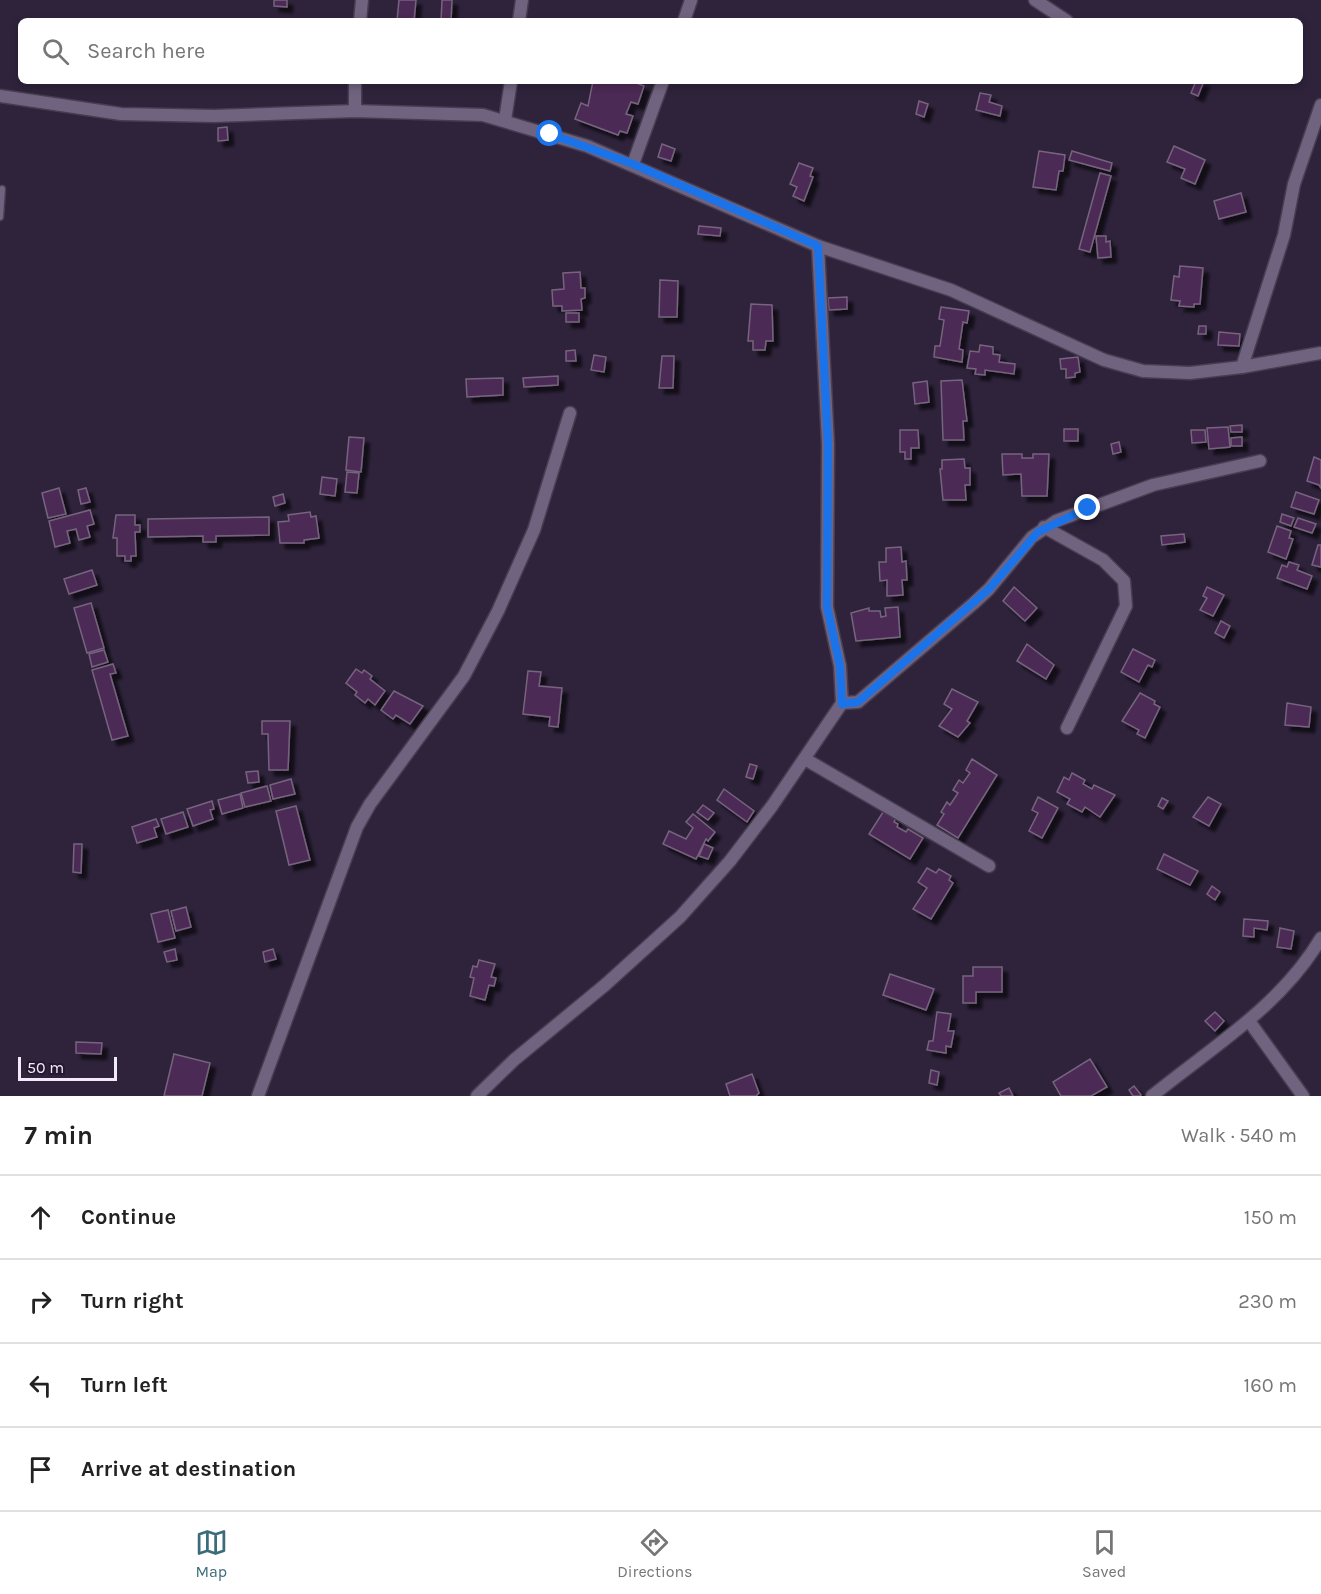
<!DOCTYPE html>
<meta charset="utf-8">
<style>
:root{--surface:#fff;--page:#f2f2f2;--text:#222;--muted:#767676;--line:#e0e0e0;--accent:#3a6d79}
body{margin:0;font-family:Karla,sans-serif;background:var(--page);color:var(--text)}
.scale{position:absolute;left:18px;bottom:15px;width:99px;box-sizing:border-box;padding-left:6px;border:3px solid #f1eafa;border-top:0;font-size:16px;line-height:21px;white-space:nowrap;color:#f1eafa;-webkit-text-stroke:4px #251930;paint-order:stroke}
.stop{position:absolute;width:18px;height:18px;margin:-14px;border:4px solid #1a73e8;border-radius:50%;background:#fff}
.stop.end{background:#1a73e8;border-color:#fff;box-shadow:0 2px 6px #0008}
.list{margin:0;padding:0;list-style:none}
h2{display:flex;justify-content:space-between;align-items:center;height:78px;margin:0;padding:0 24px;font-size:26px}
h2 small{font-size:20px;font-weight:400;color:var(--muted)}
.list li{display:grid;grid-template-columns:39px 1fr auto;gap:18px;align-items:center;box-sizing:border-box;height:84px;padding:0 24px;border-top:2px solid var(--line)}
.list b{display:block;font-size:22px;white-space:nowrap}
.list em{font-size:20px;font-style:normal;color:var(--muted)}
.icon{flex:none;width:33px;height:33px;fill:none;stroke:currentColor;stroke-width:2;stroke-linecap:round;stroke-linejoin:round}
.map{position:relative;flex:none;width:1321px;height:1096px;overflow:hidden}
.search{position:absolute;background:var(--surface);box-shadow:0 3px 9px #0003;left:18px;right:18px;top:18px;height:66px;display:flex;align-items:center;gap:15px;box-sizing:border-box;padding:0 21px;border-radius:9px;color:var(--muted);font-size:22px}
.sheet{height:414px;background:var(--surface)}
nav{display:flex;justify-content:space-around;align-items:center;box-sizing:border-box;height:84px;border-top:2px solid var(--line);background:var(--surface);font-size:16px;color:var(--muted)}
nav a{display:grid;justify-items:center;gap:3px}
nav .on{color:var(--accent)}
.map>svg:first-child{display:block}
</style>
<div class="map">
<svg width="1321" height="1096" viewBox="0 0 1321 1096">
<defs>
<filter id="shadow"><feDropShadow dx="5.5" dy="5.5" stdDeviation="1.5" flood-color="#0009"/></filter>
</defs>
<rect width="100%" height="100%" fill="#2e233b"/>
<g fill="#4c2957" stroke="#76647d" stroke-width="1.5" filter="url(#shadow)">
<polygon points="274,0 287,0 287,7 274,6"/>
<polygon points="399,0 416,0 414,21 397,21"/>
<polygon points="442,0 452,0 451,21 441,21"/>
<polygon points="593,81 631,81 644,86 638,104 631,102 626,114 633,116 627,133 620,131 618,135 575,119 581,103 588,106"/>
<polygon points="1196,81 1204,81 1198,96 1191,93"/>
<polygon points="980,93 991,95 989,102 1002,106 1000,116 976,110"/>
<polygon points="919,101 928,104 924,117 916,114"/>
<polygon points="227,127 228,140 218,141 218,128"/>
<polygon points="662,144 675,149 671,161 658,157"/>
<polygon points="1174,146 1205,160 1195,184 1181,178 1185,169 1167,162"/>
<polygon points="1039,151 1065,155 1063,171 1059,171 1056,190 1033,187"/>
<polygon points="1072,151 1112,163 1110,171 1069,160"/>
<polygon points="799,163 813,168 810,176 813,177 804,201 793,196 797,187 790,184"/>
<polygon points="1100,173 1111,176 1090,252 1079,249"/>
<polygon points="1241,193 1246,212 1219,219 1214,201"/>
<polygon points="699,226 721,228 720,236 698,234"/>
<polygon points="1096,236 1106,236 1106,242 1110,241 1111,257 1098,258"/>
<polygon points="1180,266 1203,268 1200,304 1194,304 1194,307 1179,306 1180,301 1171,300 1174,276 1179,277"/>
<polygon points="580,272 581,288 585,288 585,298 581,299 582,310 562,311 562,306 553,306 552,290 564,289 563,273"/>
<polygon points="660,280 678,281 677,317 659,317"/>
<polygon points="847,297 847,309 829,310 828,298"/>
<polygon points="751,304 772,305 773,341 766,341 765,350 753,350 753,341 748,341"/>
<polygon points="941,307 969,311 967,323 963,322 959,349 963,350 962,362 934,357 935,346 940,346 944,320 939,319"/>
<rect x="566" y="313" width="13" height="9"/>
<polygon points="1199,326 1206,326 1206,334 1198,334"/>
<polygon points="1219,332 1240,334 1239,346 1218,345"/>
<polygon points="980,345 993,347 993,354 1000,355 999,362 1015,364 1014,374 985,370 985,375 975,374 976,369 967,368 970,351 979,352"/>
<polygon points="575,350 576,361 566,361 566,351"/>
<polygon points="594,355 606,357 604,372 591,370"/>
<polygon points="662,356 674,356 673,388 659,388"/>
<polygon points="1078,357 1080,372 1075,373 1075,377 1066,378 1066,369 1061,369 1060,359"/>
<polygon points="558,376 558,385 524,387 523,378"/>
<polygon points="503,378 503,395 467,397 466,379"/>
<polygon points="962,380 967,421 963,421 964,440 943,440 941,381"/>
<polygon points="927,381 929,402 915,404 913,383"/>
<polygon points="1242,425 1242,432 1231,432 1230,426"/>
<polygon points="1228,427 1230,447 1209,449 1207,428"/>
<rect x="1064" y="429" width="14" height="12"/>
<polygon points="900,430 918,430 919,448 911,448 911,459 905,459 905,452 900,452"/>
<polygon points="1191,430 1205,430 1206,442 1192,443"/>
<polygon points="349,437 364,438 361,472 346,470"/>
<polygon points="1242,437 1242,446 1231,446 1231,438"/>
<polygon points="1119,442 1121,452 1113,454 1111,444"/>
<polygon points="1002,454 1022,454 1022,458 1033,458 1033,454 1049,454 1047,496 1022,496 1021,474 1003,475"/>
<polygon points="1314,457 1321,460 1321,488 1319,485 1307,481"/>
<polygon points="964,459 965,468 970,468 970,485 965,485 966,500 943,500 940,469 942,469 942,460"/>
<polygon points="347,472 359,473 357,493 345,492"/>
<polygon points="322,477 337,479 335,496 320,494"/>
<polygon points="59,488 66,514 48,518 42,493"/>
<polygon points="86,488 90,502 81,504 78,490"/>
<polygon points="1296,492 1319,500 1314,514 1291,507"/>
<polygon points="283,494 285,503 275,506 273,497"/>
<polygon points="90,510 94,524 87,526 90,537 79,540 76,529 67,531 70,543 55,547 49,521"/>
<polygon points="310,512 311,517 316,516 319,538 304,540 304,543 280,543 278,522 289,521 288,515"/>
<polygon points="1282,514 1294,518 1291,526 1280,522"/>
<polygon points="116,515 135,515 135,525 140,525 140,532 135,532 136,556 131,556 131,561 125,561 125,556 117,556 117,538 113,538"/>
<polygon points="269,517 269,535 216,536 216,542 203,542 203,536 148,537 148,519"/>
<polygon points="1298,518 1316,524 1312,533 1294,527"/>
<polygon points="1277,526 1291,531 1289,538 1293,539 1286,559 1268,552"/>
<polygon points="1184,534 1185,542 1162,545 1161,536"/>
<polygon points="1318,545 1321,545 1321,567 1312,565"/>
<polygon points="901,547 902,562 906,561 907,580 902,580 903,595 887,596 887,580 880,581 879,562 886,562 886,548"/>
<polygon points="1289,562 1299,565 1297,570 1312,576 1307,589 1277,578 1282,565 1287,567"/>
<polygon points="92,570 97,585 69,594 64,579"/>
<polygon points="1014,587 1037,608 1025,621 1003,601"/>
<polygon points="1207,587 1224,595 1213,616 1200,610 1207,598 1203,596"/>
<polygon points="91,603 104,648 87,653 74,608"/>
<polygon points="898,607 900,637 856,641 851,613 869,608 869,611 880,611 881,617 886,616 885,608"/>
<polygon points="1221,621 1230,626 1224,638 1215,633"/>
<polygon points="1027,644 1054,665 1046,679 1017,661"/>
<polygon points="1133,649 1155,660 1152,667 1148,665 1139,682 1121,672"/>
<polygon points="104,650 108,662 92,667 89,654"/>
<polygon points="113,664 116,673 110,674 128,736 112,740 92,670"/>
<polygon points="356,669 362,673 364,670 372,676 370,679 385,691 375,705 368,699 365,703 355,695 357,692 346,683"/>
<polygon points="528,671 541,672 539,686 562,688 558,727 549,726 550,717 523,714"/>
<polygon points="952,689 978,702 967,721 970,723 958,737 939,726 952,709 944,704"/>
<polygon points="394,691 423,706 410,724 396,715 393,719 381,710"/>
<polygon points="1140,693 1155,701 1154,704 1160,707 1145,738 1137,734 1139,730 1122,721"/>
<polygon points="1287,703 1311,707 1309,727 1285,725"/>
<polygon points="262,721 290,721 288,770 269,770 268,734 262,734"/>
<polygon points="972,759 997,775 958,838 937,825 944,814 941,812 947,802 950,805 958,793 953,790 959,780 963,783 970,773 966,770"/>
<polygon points="750,764 757,766 753,779 746,777"/>
<polygon points="258,771 259,782 248,783 246,772"/>
<polygon points="1072,773 1085,780 1083,784 1092,789 1094,785 1115,795 1100,817 1085,807 1082,812 1067,804 1070,799 1057,792 1064,777 1069,780"/>
<polygon points="291,779 295,794 273,799 270,785"/>
<polygon points="267,786 271,801 245,807 241,793"/>
<polygon points="724,789 754,811 747,822 717,800"/>
<polygon points="240,794 243,808 222,814 218,800"/>
<polygon points="1038,797 1058,808 1042,838 1029,831 1038,813 1032,810"/>
<polygon points="1208,797 1221,804 1209,826 1193,817"/>
<polygon points="1162,798 1168,801 1163,809 1158,806"/>
<polygon points="212,801 214,809 210,810 213,819 193,826 187,809"/>
<polygon points="703,805 714,813 708,820 697,812"/>
<polygon points="296,806 310,860 289,865 276,811"/>
<polygon points="885,809 897,816 894,822 898,824 897,827 906,832 908,829 923,838 910,859 869,834"/>
<polygon points="183,812 188,827 166,834 161,819"/>
<polygon points="693,814 715,832 708,841 706,839 696,859 663,844 669,831 686,839 693,828 686,822"/>
<polygon points="156,819 159,826 154,828 157,837 137,843 132,827"/>
<polygon points="74,844 82,844 81,873 73,872"/>
<polygon points="704,844 713,848 708,859 699,856"/>
<polygon points="1164,854 1198,871 1190,885 1157,869"/>
<polygon points="927,868 936,873 939,869 951,876 949,880 953,883 931,919 913,909 927,888 918,882"/>
<polygon points="1212,886 1220,892 1215,900 1207,894"/>
<polygon points="186,907 191,927 176,931 171,911"/>
<polygon points="168,910 175,938 158,942 151,914"/>
<polygon points="1244,919 1268,921 1267,930 1254,928 1254,937 1243,936"/>
<polygon points="1280,928 1294,931 1291,949 1277,947"/>
<polygon points="175,949 177,960 167,962 164,952"/>
<polygon points="273,949 276,959 265,962 263,952"/>
<polygon points="479,960 495,964 491,977 496,978 494,986 489,985 485,1000 470,996 474,978 470,977 473,966 477,967"/>
<polygon points="973,967 1002,967 1002,992 976,992 976,1003 963,1003 963,976 973,976"/>
<polygon points="890,974 934,989 926,1010 883,995"/>
<polygon points="937,1012 951,1014 948,1031 954,1031 951,1047 946,1046 946,1053 927,1050 929,1041 933,1041"/>
<polygon points="1215,1012 1224,1021 1215,1031 1205,1021"/>
<polygon points="76,1042 102,1043 101,1054 76,1053"/>
<polygon points="174,1054 210,1063 202,1096 164,1096"/>
<polygon points="1090,1059 1107,1087 1091,1096 1061,1096 1053,1082"/>
<polygon points="931,1070 939,1072 937,1085 929,1083"/>
<polygon points="752,1074 759,1093 756,1096 730,1096 726,1084"/>
<polygon points="1134,1086 1141,1095 1140,1096 1133,1096 1129,1090"/>
<polygon points="1009,1088 1013,1096 1001,1096 999,1093"/>
</g>
<g fill="none" stroke-linecap="round" stroke-linejoin="round">
<g stroke="#473d51" stroke-width="9">
<polyline id="lane" points="0,217 2,189"/>
</g>
<g stroke="#473d51" stroke-width="15">
<g id="street">
<polyline points="1035,0 1067,21"/>
<polyline points="360,21 362,0"/>
<polyline points="519,21 522,0"/>
<polyline points="684,21 691,0"/>
<polyline points="0,96 121,114 214,116 355,111 483,115 587,146 818,246 951,290 1104,360 1143,371 1190,373 1242,367 1321,353"/>
<polyline points="355,111 355,81"/>
<polyline points="505,120 511,81"/>
<polyline points="633,164 663,81"/>
<polyline points="1242,367 1284,235 1294,184 1321,105"/>
<polyline points="1044,527 1103,560 1124,581 1126,606 1067,728"/>
<polyline points="842,703 858,702 974,603 989,589 1032,537 1056,521 1153,485 1260,461"/>
<polyline points="805,759 989,866"/>
<polyline points="1249,1021 1303,1096"/>
<polyline points="258,1096 357,827 370,804 464,676 498,611 534,530 570,413"/>
<polyline points="477,1096 514,1060 605,985 680,917 730,861 772,806 842,703 840,666 827,607 828,444 818,246"/>
<path d="M1152,1096C1212,1047 1281,1006 1321,938"/>
</g>
</g>
<use href="#lane" stroke="#70637f" stroke-width="6"/>
<use href="#street" stroke="#70637f" stroke-width="12"/>
</g>
<g fill="none" stroke-linecap="round" stroke-linejoin="round">
<polyline stroke="#1a73e8" stroke-width="8" points="550,134 633,164 818,246 828,444 827,607 840,666 842,704 858,702 989,589 1038,532 1088,508"/>
</g>
</svg>
<div class="scale">50 m</div>
<div class="stop" style="left:550px;top:134px"></div>
<div class="stop end" style="left:1088px;top:508px"></div>
<div class="search"><svg class="icon" aria-label="search" viewBox="0 0 24 24"><circle cx="10" cy="10" r="6"/><path d="M15 15l6 6"/></svg>Search here</div>
</div>
<section class="sheet">
<h2>7 min<small>Walk · 540 m</small></h2>
<ul class="list">
<li><svg class="icon" aria-label="ahead" viewBox="0 0 24 24"><path d="M12 20V5M6 11l6-6 6 6"/></svg><div><b>Continue</b></div><em>150 m</em></li>
<li><svg class="icon" aria-label="right" viewBox="0 0 24 24"><path d="M7 20v-9h11M14 6l5 5-5 5"/></svg><div><b>Turn right</b></div><em>230 m</em></li>
<li><svg class="icon" aria-label="left" viewBox="0 0 24 24"><path d="M17 20v-9H6M10 6l-5 5 5 5"/></svg><div><b>Turn left</b></div><em>160 m</em></li>
<li><svg class="icon" aria-label="arrive" viewBox="0 0 24 24"><path d="M6 21V4h12l-3 4 3 4H6"/></svg><div><b>Arrive at destination</b></div></li>
</ul>
</section>
<nav>
<a class="on"><svg class="icon" aria-label="map" viewBox="0 0 24 24"><path d="M3 6l6-2 6 2 6-2v14l-6 2-6-2-6 2zM9 4v14M15 6v14"/></svg>Map</a>
<a><svg class="icon" aria-label="directions" viewBox="0 0 24 24"><path d="M12 3l9 9-9 9-9-9zM9 14v-3h6M13 9l2 2-2 2"/></svg>Directions</a>
<a><svg class="icon" aria-label="saved" viewBox="0 0 24 24"><path d="M7 4h10v16l-5-4-5 4z"/></svg>Saved</a>
</nav>
